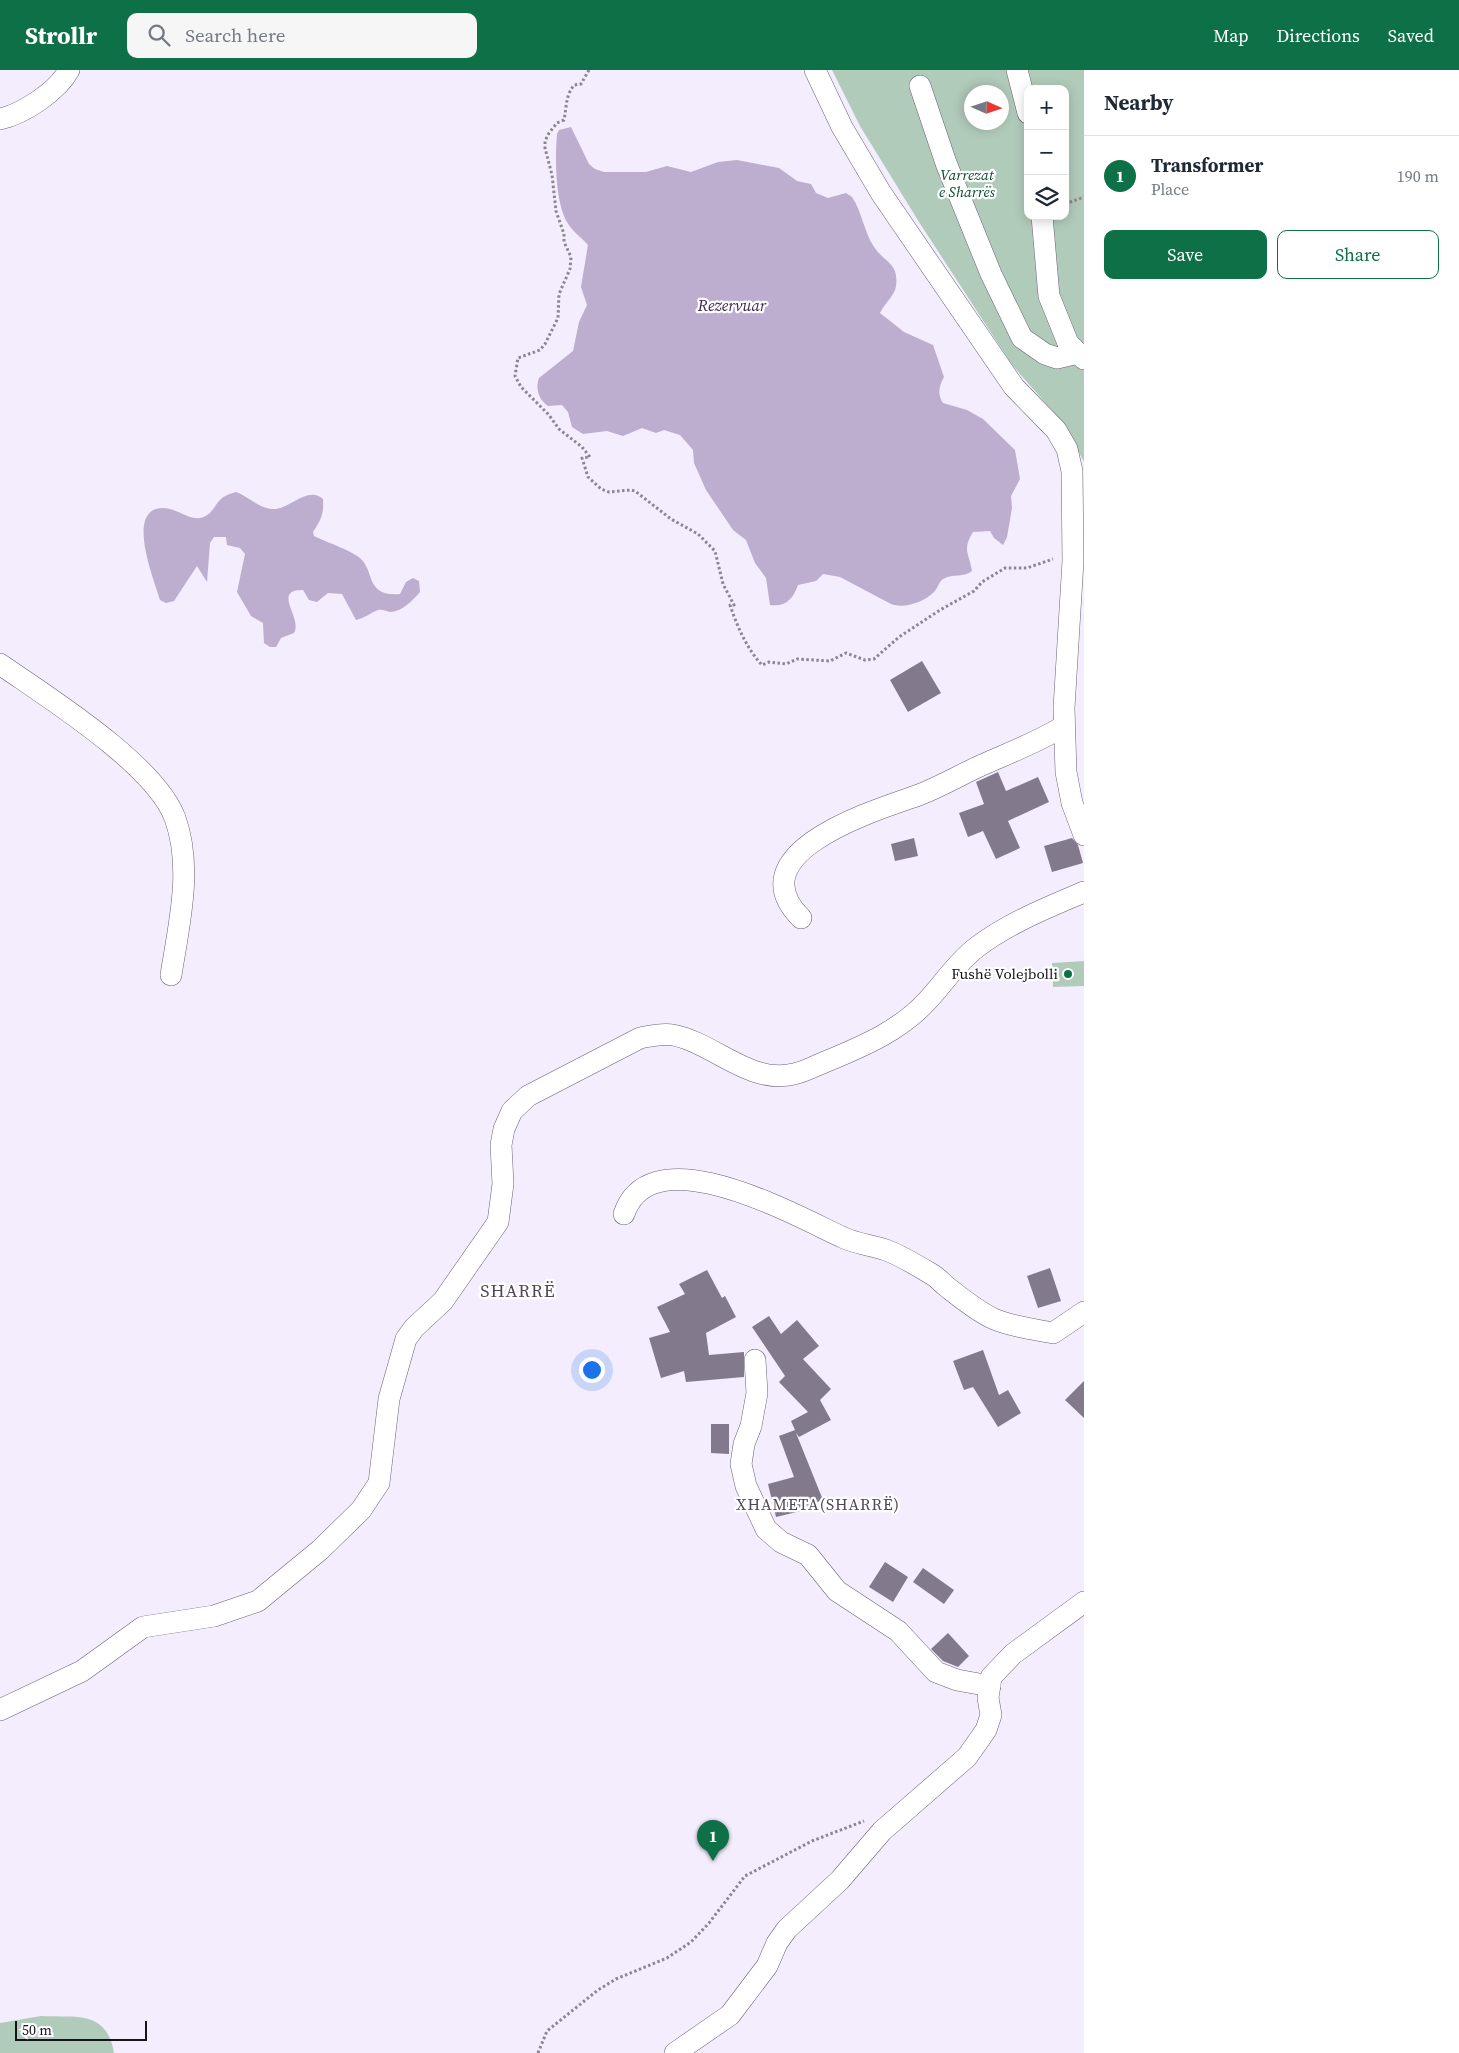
<!DOCTYPE html>
<meta charset="utf-8">
<style>
:root{--surface:#fff;--page:#f6f6f7;--text:#1f2937;--muted:#747a83;--line:#e0e1e3;--accent:#0d7046}
body{margin:0;font-family:"Source Serif 4",serif;background:var(--page);color:var(--text)}
.controls{position:absolute;right:15px;top:15px;display:grid;overflow:hidden;border-radius:10px;box-shadow:0 2px 12px #0003}
.controls button{width:45px;height:45px;display:grid;place-items:center;padding:0;border:0;border-bottom:1px solid var(--line);background:var(--surface);color:var(--text);font:25px sans-serif}
.compass{position:absolute;left:964px;top:15px;width:45px;height:45px;border-radius:50%;background:var(--surface);box-shadow:0 2px 12px #0003;rotate:93deg}
.scale{position:absolute;left:15px;bottom:12px;width:132px;box-sizing:border-box;padding-left:5px;border:2px solid #161319;border-top:0;font-size:14px;line-height:18px;white-space:nowrap;color:#161319;-webkit-text-stroke:4px #fff;paint-order:stroke}
.you{position:absolute;left:591px;top:1299px;width:18px;height:18px;margin:-12px;border:4px solid #fff;border-radius:50%;background:#1a73e8;box-shadow:0 0 0 8px #1a73e833}
.badge{display:grid;place-items:center;width:32px;height:32px;border-radius:50%;background:var(--accent);color:#fff;font-size:16px;font-weight:700}
.pin{position:absolute;translate:-50% -41px;filter:drop-shadow(0 1px 2px #0008)}
.pin::after{content:'';position:absolute;top:26px;width:18px;height:15px;background:inherit;clip-path:polygon(0 0,100% 0,50% 100%)}
.list{margin:0;padding:0;list-style:none}
h2{display:flex;justify-content:space-between;align-items:center;height:65px;margin:0;padding:0 20px;font-size:21px}
h2 small{font-size:16px;font-weight:400;color:var(--muted)}
.list li{display:grid;grid-template-columns:32px 1fr auto;gap:15px;align-items:center;box-sizing:border-box;height:80px;padding:0 20px;border-top:1px solid var(--line)}
.list b{display:block;font-size:19px;white-space:nowrap}
.list p{margin:0;font-size:16px;white-space:nowrap;color:var(--muted)}
.list em{font-size:16px;font-style:normal;color:var(--muted)}
.actions{display:flex;gap:10px;padding:15px 20px}
.actions a{flex:1;padding:11px 0;border:1px solid var(--accent);border-radius:10px;text-align:center;font-size:18px;color:var(--accent)}
.actions .main{background:var(--accent);color:#fff}
.icon{flex:none;width:28px;height:28px;fill:none;stroke:currentColor;stroke-width:2;stroke-linecap:round;stroke-linejoin:round}
.map{position:relative;flex:none;width:1084px;height:1983px;overflow:hidden}
header{display:flex;align-items:center;gap:30px;box-sizing:border-box;height:70px;padding:0 25px;background:var(--accent);color:#fff}
header strong{font-size:24px}
nav{display:flex;gap:28px;margin-inline-start:auto;font-size:18px}
.search{width:350px;height:45px;background:var(--page);display:flex;align-items:center;gap:12px;box-sizing:border-box;padding:0 18px;border-radius:10px;color:var(--muted);font-size:19px}
main{display:flex}
aside{flex:1;background:var(--surface)}
.map>svg:first-child{display:block}
</style>
<header>
<strong>Strollr</strong>
<div class="search"><svg class="icon" aria-label="search" viewBox="0 0 24 24"><circle cx="10" cy="10" r="6"/><path d="M15 15l6 6"/></svg>Search here</div>
<nav><a>Map</a><a>Directions</a><a>Saved</a></nav>
</header>
<main>
<div class="map">
<svg width="1084" height="1983" viewBox="0 0 1084 1983">
<rect width="100%" height="100%" fill="#f4edfd"/>
<g fill="#b1cbbb" fill-rule="evenodd">
<path d="M832,0H1084V392L1064,354L1012,295L919,152L860,56ZM1028,19H1065V146H1028ZM972,22H1002V52H972Z"/>
<polygon points="1084,891 1084,916 1053,917 1052,893"/>
<path d="M41,1946C74,1948 107,1939 114,1983H0V1953Z"/>
</g>
<g fill="#bdadce">
<path d="M571,57L589,94L595,99L604,102H646L667,96L691,102L718,92L737,90L779,98L797,111L811,114L816,123L828,128L846,123L852,127C862,142 864,162 874,177C885,193 899,193 896,216C895,225 884,234 880,243L904,262L933,275L944,307C939,316 937,324 943,333L967,340L983,349L1015,380L1020,409L1011,426L1012,438L1007,467L1003,475L994,468L990,461L973,462C962,480 969,483 972,501C964,508 953,503 943,509C938,513 938,518 934,522C924,532 905,539 891,534L840,507L823,504L816,511L798,515C793,529 786,537 770,535L766,508L755,493L746,470L733,460L706,420L694,393L693,380L680,365L664,360L656,363L642,358L623,366L607,361L583,364L572,357L568,342L562,335L548,336C539,330 535,319 539,308L573,281L579,252L587,235L581,217L588,175C582,168 571,160 567,152C555,131 555,88 557,64L559,60Z"/>
<path d="M236,422C250,427 260,440 276,439C292,437 308,416 323,429C324,444 321,450 313,462L314,466C326,472 350,480 360,488C375,501 365,527 400,524L406,512L413,508L419,511L420,522C413,530 402,542 390,542C386,541 382,539 378,540C370,543 365,548 356,550L342,524L328,523L317,532L309,530L303,520C271,520 303,548 294,563L281,568L276,577H270L264,573L263,553L251,546L237,522L245,484L240,478L227,475L226,467H214L210,473L207,512L197,496L174,531L166,533L160,530C155,512 124,438 163,438C176,438 189,450 200,448C212,446 214,435 222,428C226,425 232,423 236,422Z"/>
</g>
<g fill="#827a8c">
<polygon points="922,591 941,623 908,642 890,610"/>
<polygon points="998,702 1006,721 1038,707 1049,732 1008,751 1020,778 996,789 983,761 968,767 959,743 984,734 976,712"/>
<polygon points="914,768 918,786 895,791 891,774"/>
<polygon points="1072,768 1078,775 1083,793 1052,802 1044,776"/>
<polygon points="1050,1198 1061,1231 1038,1238 1027,1206"/>
<polygon points="707,1200 722,1228 725,1226 736,1247 706,1263 709,1285 744,1282 744,1307 686,1312 684,1301 661,1308 649,1268 670,1262 657,1237 685,1224 679,1214"/>
<polygon points="769,1246 781,1264 797,1250 819,1276 803,1289 831,1319 820,1330 831,1350 799,1367 796,1363 823,1430 800,1438 801,1441 776,1447 768,1414 794,1407 779,1366 795,1360 791,1351 808,1342 779,1312 785,1306 752,1257"/>
<polygon points="983,1280 999,1325 1008,1320 1021,1343 998,1357 973,1317 964,1320 953,1291"/>
<polygon points="1084,1311 1084,1348 1065,1330"/>
<polygon points="711,1354 729,1354 729,1384 711,1383"/>
<polygon points="885,1492 908,1507 893,1532 869,1517"/>
<polygon points="923,1498 954,1520 944,1534 913,1512"/>
<polygon points="948,1563 969,1586 958,1597 943,1591 931,1579"/>
</g>
<g fill="none" stroke-linecap="round" stroke-linejoin="round">
<g stroke="#6a6172" stroke-width="22">
<g id="minor">
<polyline points="815,0 842,57 881,123 1014,317 1056,360 1067,379 1072,401 1073,491 1064,638 1066,702 1072,733 1084,765"/>
<polyline points="1017,0 1028,43"/>
<polyline points="920,16 946,93 991,204 1022,268 1045,284 1057,288 1078,283"/>
<path d="M0,49C23,44 58,21 69,0"/>
<polyline points="1042,146 1049,226 1068,273 1084,289"/>
<path d="M0,594C47,627 155,694 175,748C193,798 179,854 171,905"/>
<path d="M801,848C736,783 873,741 916,726C938,718 960,705 982,695C1009,683 1038,672 1064,656"/>
<path d="M624,1144C651,1064 794,1145 842,1167C856,1174 872,1175 886,1180C902,1186 918,1196 933,1205C938,1208 942,1213 947,1217C961,1228 978,1242 994,1249C1012,1257 1034,1259 1053,1263L1084,1242"/>
<polyline points="755,1290 757,1323 751,1356 744,1374 741,1394 746,1416 766,1459 781,1472 808,1485 837,1521 898,1561 936,1602 957,1610 990,1616"/>
<path d="M0,1640L82,1601L143,1557L214,1546L258,1531L320,1480L361,1440L379,1413L389,1329L406,1269L414,1258L443,1231L498,1152L503,1114L501,1075L504,1059L512,1041L528,1026L640,968C650,966 662,963 673,965C714,973 750,1015 794,1004C804,1002 815,996 825,992C863,976 900,961 928,930C944,913 957,892 977,877C1009,853 1046,838 1084,822"/>
<polyline points="675,1983 730,1945 767,1896 777,1873 787,1859 840,1810 882,1761 967,1687 986,1660 991,1645 988,1628 991,1607 1013,1584 1084,1532"/>
</g>
</g>
<g stroke="#8b8691" stroke-width="3" stroke-dasharray="2.5 2.5" stroke-linecap="butt">
<path d="M589,0L581,14L574,15C565,27 567,36 564,50L557,53L549,63L545,71V78L552,105L556,141L564,164V172L571,187L570,199L559,224L558,248L545,274L540,280L518,288L515,306L521,317L549,345L559,359L582,377L590,387L582,388L588,407L601,419L609,422L631,420L635,421L671,449L698,464L715,481L723,514L734,535H730C737,556 747,579 762,595L769,592L786,594L797,589L830,591L846,583L865,590L874,589L899,567L940,540L974,521L982,512L1005,498H1027L1053,489"/>
<polyline points="1065,134 1084,127"/>
<polyline points="538,1983 547,1961 598,1920 616,1909 667,1888 691,1872 709,1853 745,1806 812,1771 864,1751"/>
</g>
<use href="#minor" stroke="#fff" stroke-width="21"/>
</g>
<circle fill="#0d7046" stroke="#fff" stroke-width="2" cx="1068" cy="904" r="5"/>
<g text-anchor="middle" stroke-width="4.5" stroke-linejoin="round" paint-order="stroke">
<g font-size="15" font-style="italic" fill="#094b2e" stroke="#fff">
<text x="967" y="110">Varrezat<tspan x="967" dy="17">e Sharrës</tspan></text>
</g>
<g font-size="15" fill="#161319" stroke="#fff" text-anchor="end">
<text x="1058" y="909">Fushë Volejbolli</text>
</g>
<g font-size="16" font-style="italic" fill="#3c2551" stroke="#fff">
<text x="732" y="241">Rezervuar</text>
</g>
<g font-size="16" letter-spacing="1" fill="#504858" stroke="#fff">
<text x="818" y="1440">XHAMETA(SHARRË)</text>
</g>
<g font-size="18" letter-spacing="1" fill="#504858" stroke="#fff">
<text x="518" y="1227">SHARRË</text>
</g>
</g>
</svg>
<div class="controls">
<button>+</button>
<button>−</button>
<button><svg class="icon" aria-label="layers" viewBox="0 0 24 24"><path d="M12 4l9 5-9 5-9-5zM3 14l9 5 9-5"/></svg></button>
</div>
<svg class="compass" viewBox="-18 -18 36 36"><path d="M0-13l5 13h-10z" fill="#e53935"/><path d="M0 13l5-13h-10z" fill="#747a83"/></svg>
<div class="scale">50 m</div>
<div class="you"></div>
<div class="pin badge" style="left:713px;top:1791px">1</div>
</div>
<aside>
<h2>Nearby<small></small></h2>
<ul class="list">
<li><span class="badge">1</span><div><b>Transformer</b><p>Place</p></div><em>190 m</em></li>
</ul>
<div class="actions"><a class="main">Save</a><a>Share</a></div>
</aside>
</main>
